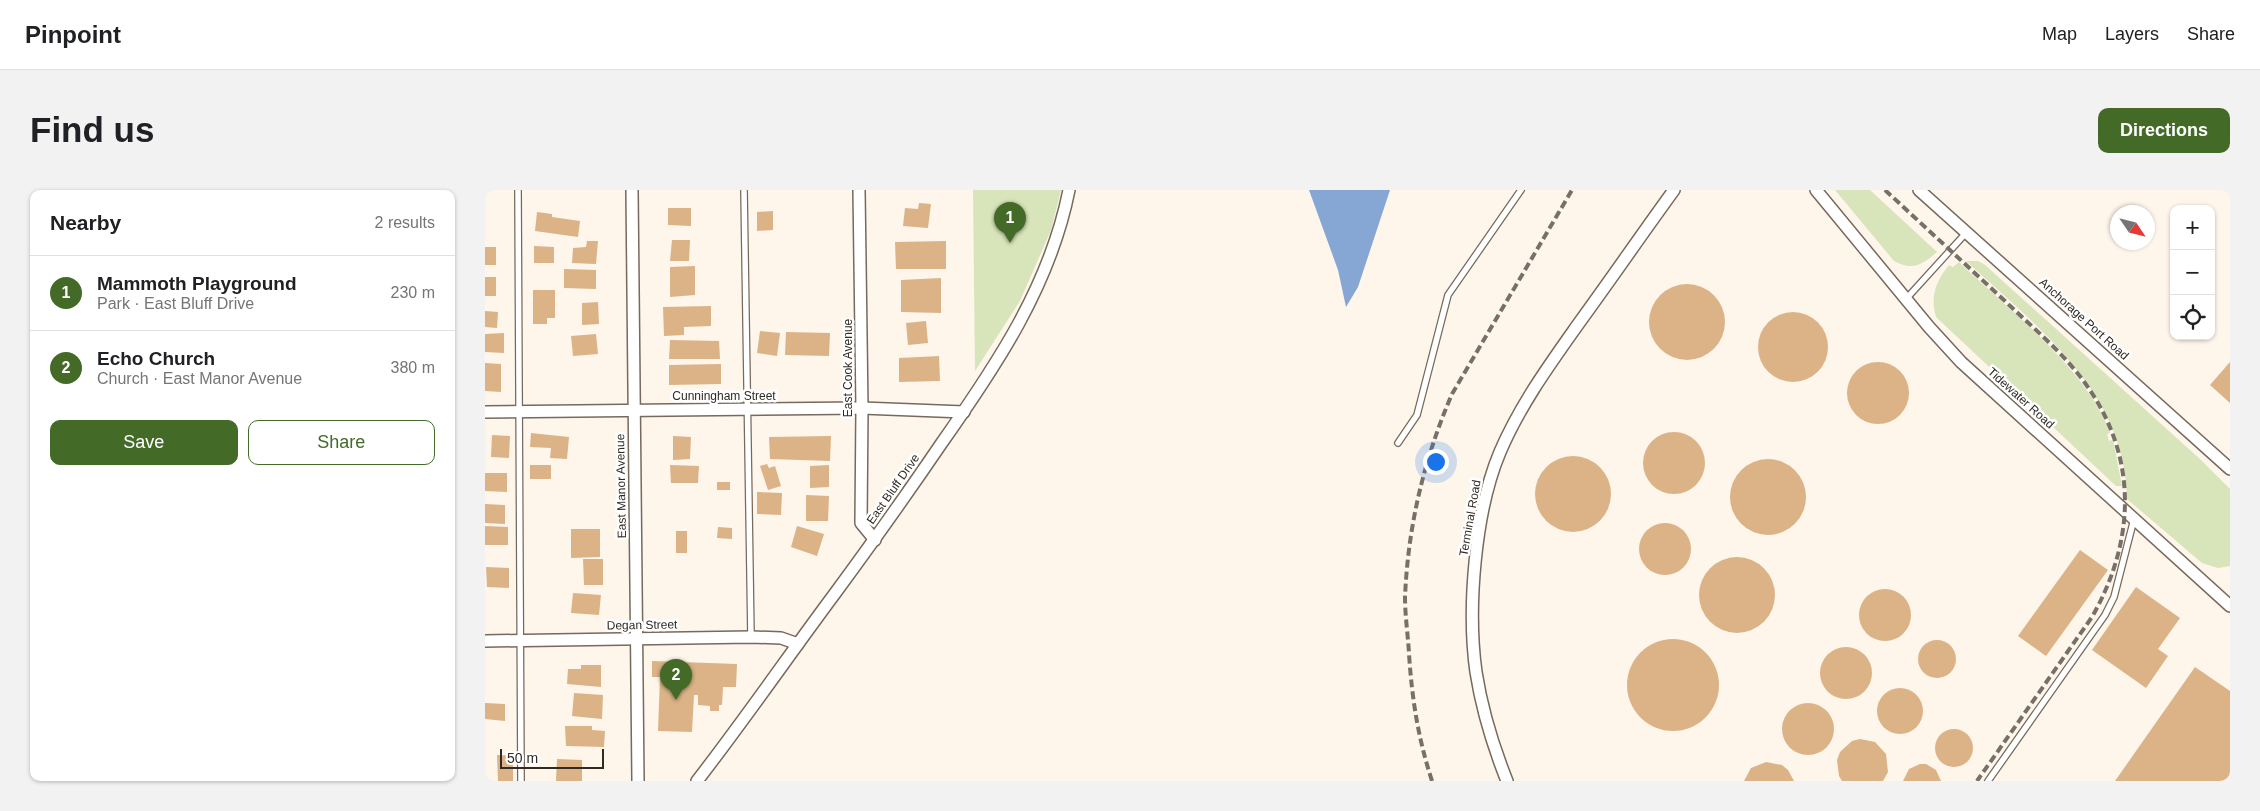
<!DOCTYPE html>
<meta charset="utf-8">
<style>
:root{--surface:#fff;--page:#f2f2f2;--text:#202124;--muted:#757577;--line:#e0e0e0;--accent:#436b27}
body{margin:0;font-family:Helvetica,sans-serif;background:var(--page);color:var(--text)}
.controls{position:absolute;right:15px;top:15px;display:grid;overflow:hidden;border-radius:10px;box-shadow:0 1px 4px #0004}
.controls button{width:45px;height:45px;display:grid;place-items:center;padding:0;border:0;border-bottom:1px solid var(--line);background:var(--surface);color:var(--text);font:25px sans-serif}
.compass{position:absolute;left:1625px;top:15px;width:45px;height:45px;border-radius:50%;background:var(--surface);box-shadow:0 1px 4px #0004;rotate:125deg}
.scale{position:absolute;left:15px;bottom:12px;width:104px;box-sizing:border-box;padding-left:5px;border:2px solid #302a24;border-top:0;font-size:14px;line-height:18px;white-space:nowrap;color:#302a24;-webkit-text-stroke:4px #fff;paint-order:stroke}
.you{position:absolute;left:950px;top:271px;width:18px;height:18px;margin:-12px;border:4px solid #fff;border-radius:50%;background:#1a73e8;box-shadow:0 0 0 8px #1a73e833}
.badge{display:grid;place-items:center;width:32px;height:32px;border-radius:50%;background:var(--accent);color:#fff;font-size:16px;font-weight:700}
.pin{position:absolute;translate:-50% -41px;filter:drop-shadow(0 1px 2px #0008)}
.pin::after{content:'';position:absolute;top:26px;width:18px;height:15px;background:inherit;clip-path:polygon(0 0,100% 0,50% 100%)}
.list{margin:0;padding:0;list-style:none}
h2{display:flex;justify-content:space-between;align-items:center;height:65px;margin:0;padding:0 20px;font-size:21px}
h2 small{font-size:16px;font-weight:400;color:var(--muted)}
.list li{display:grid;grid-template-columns:32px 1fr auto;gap:15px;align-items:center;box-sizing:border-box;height:75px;padding:0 20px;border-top:1px solid var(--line)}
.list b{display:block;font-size:19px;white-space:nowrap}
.list p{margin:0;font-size:16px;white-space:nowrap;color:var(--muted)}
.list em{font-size:16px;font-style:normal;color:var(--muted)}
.actions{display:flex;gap:10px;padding:15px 20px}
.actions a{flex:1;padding:11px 0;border:1px solid var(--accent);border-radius:10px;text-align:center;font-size:18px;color:var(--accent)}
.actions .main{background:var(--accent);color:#fff}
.icon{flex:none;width:28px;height:28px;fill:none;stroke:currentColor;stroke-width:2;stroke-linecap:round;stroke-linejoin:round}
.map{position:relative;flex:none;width:1745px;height:591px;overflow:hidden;border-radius:10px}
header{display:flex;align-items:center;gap:30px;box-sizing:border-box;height:70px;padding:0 25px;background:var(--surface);border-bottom:1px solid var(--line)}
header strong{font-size:24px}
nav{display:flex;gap:28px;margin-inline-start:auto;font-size:18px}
.intro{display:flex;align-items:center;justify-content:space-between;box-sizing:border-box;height:120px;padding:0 30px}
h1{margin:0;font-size:35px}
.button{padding:12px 22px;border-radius:10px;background:var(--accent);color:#fff;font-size:18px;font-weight:700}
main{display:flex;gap:30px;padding:0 30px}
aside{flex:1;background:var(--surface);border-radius:10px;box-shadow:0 1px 4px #0004}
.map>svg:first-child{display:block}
</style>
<header>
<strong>Pinpoint</strong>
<nav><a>Map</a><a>Layers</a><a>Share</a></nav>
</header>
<div class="intro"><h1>Find us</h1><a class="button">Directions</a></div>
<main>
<aside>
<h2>Nearby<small>2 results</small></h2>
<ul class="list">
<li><span class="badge">1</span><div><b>Mammoth Playground</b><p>Park · East Bluff Drive</p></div><em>230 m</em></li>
<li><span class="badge">2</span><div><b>Echo Church</b><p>Church · East Manor Avenue</p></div><em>380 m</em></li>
</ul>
<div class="actions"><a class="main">Save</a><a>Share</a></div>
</aside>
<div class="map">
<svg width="1745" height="591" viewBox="0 0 1745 591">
<rect width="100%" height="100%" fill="#fef5eb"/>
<g fill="#d8e4b9">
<polygon points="488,0 576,0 566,40 535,111 490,181"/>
<path d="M1350,0H1385L1452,62C1437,75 1427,81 1409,71Z"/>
<path d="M1481,71H1493L1499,74L1716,270L1745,299V376L1733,378L1717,373L1642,309C1641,203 1553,137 1481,71Z"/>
<path d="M1474,72C1523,119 1602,179 1625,243L1622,244L1624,251L1628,250L1637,296H1631L1451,127C1445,106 1451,91 1464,75L1468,77Z"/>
</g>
<polygon fill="#86a6d3" points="824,0 905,0 873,97 861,117 853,80"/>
<g fill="#dbb387">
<polygon points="434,13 446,14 443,38 418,36 420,18 433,19"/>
<polygon points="183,18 206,18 206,36 183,35"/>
<polygon points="288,21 288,40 272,41 272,22"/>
<polygon points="52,22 67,24 67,27 95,31 93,47 50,41"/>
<polygon points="187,50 205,50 204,71 185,71"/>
<polygon points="102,51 113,51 111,74 87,73 88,58 101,57"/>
<polygon points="461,51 461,79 411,79 410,52"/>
<polygon points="49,56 69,57 69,73 49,73"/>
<rect x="0" y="57" width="11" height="18"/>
<polygon points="210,76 210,105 185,107 185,77"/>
<polygon points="79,79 111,80 111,99 79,98"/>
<rect x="0" y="87" width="11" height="19"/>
<polygon points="456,88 456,123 416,122 416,90"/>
<circle cx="1202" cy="132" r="38"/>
<polygon points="48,100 70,100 70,128 62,128 62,134 48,134"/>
<polygon points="113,112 114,134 97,135 97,113"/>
<polygon points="226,116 226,136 199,137 199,145 179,146 178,117"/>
<polygon points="0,121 13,122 12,138 0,137"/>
<circle cx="1308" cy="157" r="35"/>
<polygon points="441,131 443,153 423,155 421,133"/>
<polygon points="275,141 295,143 292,166 272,163"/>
<polygon points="301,142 345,143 344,166 300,165"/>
<polygon points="19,143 19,163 0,162 0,144"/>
<polygon points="111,144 113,164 88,166 86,146"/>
<polygon points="185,150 234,151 235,169 184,169"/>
<polygon points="454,166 455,191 414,192 414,168"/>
<polygon points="1745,172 1745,213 1725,195"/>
<circle cx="1393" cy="203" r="31"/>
<polygon points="0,173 16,174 16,202 0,201"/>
<polygon points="236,174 236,194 184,195 184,175"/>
<circle cx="1189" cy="273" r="31"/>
<polygon points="46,243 84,247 82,269 65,268 66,258 45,257"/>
<polygon points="7,245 25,246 24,268 6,267"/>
<polygon points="188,246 206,247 205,269 188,270"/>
<polygon points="346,246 345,271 285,269 284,247"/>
<circle cx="1088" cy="304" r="38"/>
<circle cx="1283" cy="307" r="38"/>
<polygon points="282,274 284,278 290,276 296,296 283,300 275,276"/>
<rect x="45" y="275" width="21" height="14"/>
<polygon points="185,275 214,276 213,293 186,293"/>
<polygon points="344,275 344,297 325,298 325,276"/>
<polygon points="0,283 22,283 22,302 0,301"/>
<rect x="232" y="292" width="13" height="8"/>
<polygon points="272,302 297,303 296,325 272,324"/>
<polygon points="321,305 344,306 343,331 321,331"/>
<polygon points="0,314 20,315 20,334 0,333"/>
<circle cx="1180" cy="359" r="26"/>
<polygon points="0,336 23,337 23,355 0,355"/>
<polygon points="312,336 339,344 332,366 306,357"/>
<polygon points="233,337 247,338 247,349 232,348"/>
<polygon points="86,339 115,339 115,367 86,368"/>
<rect x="191" y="341" width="11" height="22"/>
<polygon points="1595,360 1623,380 1561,466 1533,446"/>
<circle cx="1252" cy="405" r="38"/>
<polygon points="98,369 118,369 118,395 99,395"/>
<polygon points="1,377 24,378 24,398 2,397"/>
<polygon points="1651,397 1695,428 1673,459 1683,466 1661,498 1607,460"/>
<circle cx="1400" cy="425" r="26"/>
<polygon points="88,403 116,405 114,425 86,423"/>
<circle cx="1188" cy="495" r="46"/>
<circle cx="1452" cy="469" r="19"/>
<circle cx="1361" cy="483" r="26"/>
<polygon points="167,471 252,474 251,497 238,497 237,515 234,515 234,521 225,521 225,516 213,515 213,505 209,505 207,542 173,541 175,487 167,487"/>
<polygon points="96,475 116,475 116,497 82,494 83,479 96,479"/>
<polygon points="1710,477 1745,501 1745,591 1630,591"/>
<circle cx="1415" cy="521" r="23"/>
<polygon points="89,503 118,505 117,529 87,526"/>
<polygon points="0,513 20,514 20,531 0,529"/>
<circle cx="1323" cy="539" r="26"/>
<polygon points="80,536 107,536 107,540 120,541 119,557 81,556"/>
<circle cx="1469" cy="558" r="19"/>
<polygon points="1375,549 1390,552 1401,564 1403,582 1398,591 1357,591 1354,586 1352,570 1355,562 1367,551"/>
<polygon points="12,565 28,566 28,591 13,591"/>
<polygon points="72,569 97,570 97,591 71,591"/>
<polygon points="1281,572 1297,575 1303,580 1309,591 1259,591 1266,578"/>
<polygon points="1435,574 1441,574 1451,580 1456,591 1418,591 1424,579"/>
</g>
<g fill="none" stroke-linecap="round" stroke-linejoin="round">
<g stroke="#77695b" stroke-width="8">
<g id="service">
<polyline points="33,0 36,591"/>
<polyline points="259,0 266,447"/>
<polyline points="1421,109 1481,43"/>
<polyline points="913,253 932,225 963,105 1036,0"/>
<polyline points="1503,591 1620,425 1629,407 1649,329"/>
</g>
</g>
<g stroke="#77695b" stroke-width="14">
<g id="minor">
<polyline points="147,0 153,591"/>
<polyline points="374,0 377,218 376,333 390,350"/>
<polyline points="1331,0 1444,137 1476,172 1745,416"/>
<polyline points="1434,0 1745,279"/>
<polyline points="0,222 377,218 479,222"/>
<polyline points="0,451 266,447 296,448 313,454"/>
<path d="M212,591C260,529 304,465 351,402C387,353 422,304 456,254C511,176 565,96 584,0"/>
<path d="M1022,591C1008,556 997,520 991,482C982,418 990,321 1015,262C1035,215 1065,174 1094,133C1126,89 1157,44 1189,0"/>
</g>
</g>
<use href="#service" stroke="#fff" stroke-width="5.5"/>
<use href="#minor" stroke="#fff" stroke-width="11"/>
<g stroke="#777069" stroke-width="4" stroke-dasharray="8 4" stroke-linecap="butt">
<path d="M1400,0C1440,37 1480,74 1520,111C1546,136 1575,160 1597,189C1653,263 1652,348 1607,427L1492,591"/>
<path d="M947,591C933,548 927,509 924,464C923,445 920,426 920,407C923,336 939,269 967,204L1087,0"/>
</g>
</g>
<g text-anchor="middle" stroke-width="5" stroke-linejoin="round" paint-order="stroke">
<g font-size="12" fill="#302a24" stroke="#fff">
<text transform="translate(1599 129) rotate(42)" y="4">Anchorage Port Road</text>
<text transform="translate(363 178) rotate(-90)" y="4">East Cook Avenue</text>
<text x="239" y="210">Cunningham Street</text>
<text transform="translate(1536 208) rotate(42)" y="4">Tidewater Road</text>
<text transform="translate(136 296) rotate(-91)" y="4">East Manor Avenue</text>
<text transform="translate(408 299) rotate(-55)" y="4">East Bluff Drive</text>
<text transform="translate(985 328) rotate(-80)" y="4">Terminal Road</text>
<text transform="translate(157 435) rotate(-1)" y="4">Degan Street</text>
</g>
</g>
</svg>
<div class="controls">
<button>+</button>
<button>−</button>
<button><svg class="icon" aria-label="locate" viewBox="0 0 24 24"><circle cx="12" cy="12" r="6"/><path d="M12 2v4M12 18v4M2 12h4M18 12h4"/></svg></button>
</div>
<svg class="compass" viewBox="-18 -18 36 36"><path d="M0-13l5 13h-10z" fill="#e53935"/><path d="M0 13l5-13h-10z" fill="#757577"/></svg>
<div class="scale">50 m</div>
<div class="you"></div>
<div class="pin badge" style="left:525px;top:53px">1</div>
<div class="pin badge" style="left:191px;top:510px">2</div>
</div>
</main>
